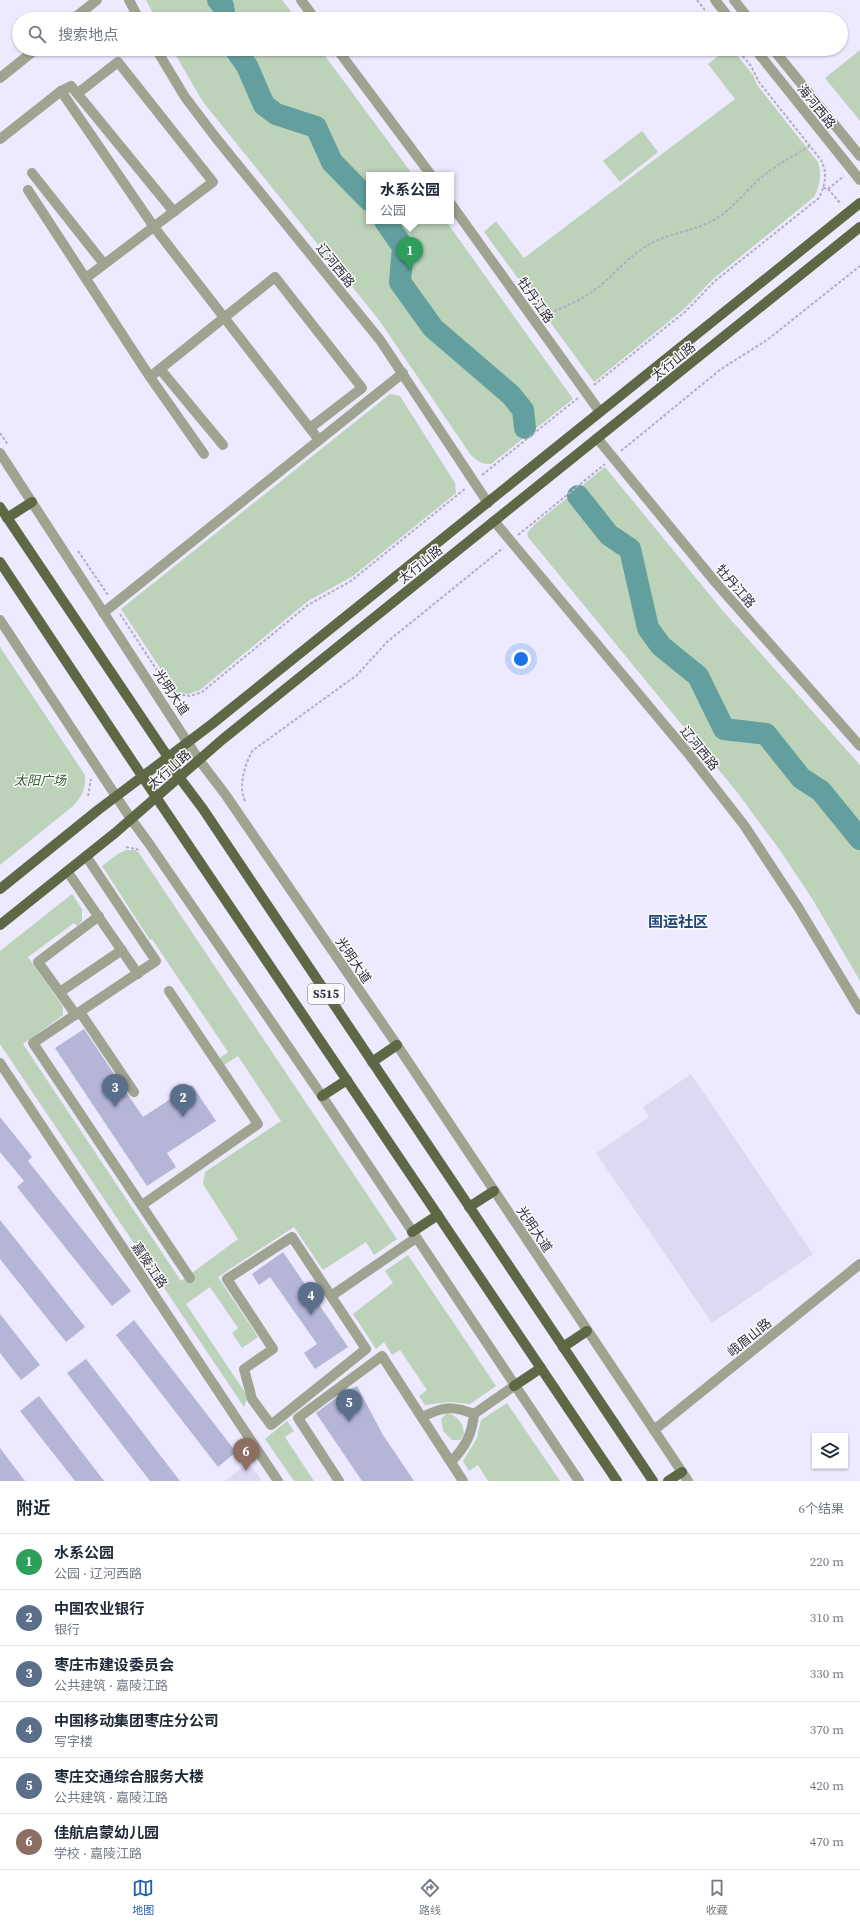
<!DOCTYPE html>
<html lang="zh">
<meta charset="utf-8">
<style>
:root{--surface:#fff;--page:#f2f2f3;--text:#1f2937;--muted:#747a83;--line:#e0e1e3;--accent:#215eaf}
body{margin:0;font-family:"Source Serif 4","Noto Sans SC",serif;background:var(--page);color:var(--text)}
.controls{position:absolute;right:12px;bottom:12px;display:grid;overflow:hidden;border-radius:0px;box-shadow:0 1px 3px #0004}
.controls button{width:36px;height:36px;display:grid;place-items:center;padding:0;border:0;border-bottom:1px solid var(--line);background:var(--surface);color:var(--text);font:20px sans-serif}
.you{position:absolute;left:521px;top:659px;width:14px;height:14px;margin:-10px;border:3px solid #fff;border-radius:50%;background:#1a73e8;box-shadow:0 0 0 6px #1a73e833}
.badge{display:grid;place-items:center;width:26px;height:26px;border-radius:50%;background:var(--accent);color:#fff;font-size:13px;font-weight:700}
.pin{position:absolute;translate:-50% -33px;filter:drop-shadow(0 1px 2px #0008)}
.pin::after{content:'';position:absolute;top:21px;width:14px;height:12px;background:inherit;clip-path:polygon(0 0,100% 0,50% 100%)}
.popup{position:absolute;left:366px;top:172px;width:88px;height:52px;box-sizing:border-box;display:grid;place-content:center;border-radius:0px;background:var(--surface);filter:drop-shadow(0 1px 3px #0005);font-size:13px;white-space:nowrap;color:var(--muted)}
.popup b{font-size:15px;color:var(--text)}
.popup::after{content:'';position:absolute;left:50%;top:100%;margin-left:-8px;border:8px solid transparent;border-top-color:var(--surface)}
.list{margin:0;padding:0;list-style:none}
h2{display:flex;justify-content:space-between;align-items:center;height:52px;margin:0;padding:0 16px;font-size:17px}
h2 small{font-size:13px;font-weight:400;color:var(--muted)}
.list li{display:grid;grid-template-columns:26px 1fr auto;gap:12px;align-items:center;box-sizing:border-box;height:56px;padding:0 16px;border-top:1px solid var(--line)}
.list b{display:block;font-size:15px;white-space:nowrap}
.list p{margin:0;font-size:13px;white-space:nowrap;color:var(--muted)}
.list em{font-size:13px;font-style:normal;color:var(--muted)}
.icon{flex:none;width:22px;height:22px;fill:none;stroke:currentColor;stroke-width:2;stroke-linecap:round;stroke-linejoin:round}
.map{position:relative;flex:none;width:860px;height:1481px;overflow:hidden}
.search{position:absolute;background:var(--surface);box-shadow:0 1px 3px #0004;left:12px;right:12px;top:12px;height:44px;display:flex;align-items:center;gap:10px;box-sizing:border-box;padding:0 14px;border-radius:22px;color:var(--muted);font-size:15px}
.sheet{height:388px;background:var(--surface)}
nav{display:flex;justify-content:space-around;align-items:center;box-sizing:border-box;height:56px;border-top:1px solid var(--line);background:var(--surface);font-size:11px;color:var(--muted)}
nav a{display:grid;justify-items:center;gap:2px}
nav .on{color:var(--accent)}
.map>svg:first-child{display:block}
</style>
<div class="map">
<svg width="860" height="1481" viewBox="0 0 860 1481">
<rect width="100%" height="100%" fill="#ede9ff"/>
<g fill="#ded9f2">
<polygon points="691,1074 813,1254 712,1323 596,1153 649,1117 643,1107"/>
<polygon points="249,1462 262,1481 225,1481"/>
</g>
<g fill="#bcd2b9">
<polygon points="146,0 282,0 297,19 156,19"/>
<path d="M172,49H320L413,175H369V221H446L573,399L491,464C481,464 477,461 470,454L379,320L203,102Z"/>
<path d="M727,49H732L753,75L757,85L818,162C822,175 820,185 814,197L713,279L684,309L594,382L484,232L496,221L524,258L735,99L708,64Z"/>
<polygon points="860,50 860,121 825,78"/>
<polygon points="642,131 658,152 620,182 603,161"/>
<polygon points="390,394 400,396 455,483 456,493 353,576 308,601 200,690 188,694 176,692 121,609"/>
<polygon points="605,467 723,611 860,765 860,981 813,900 779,849 737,792 528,537 527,533 535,524"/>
<path d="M0,647L85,775C86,789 82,796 73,806L0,865Z"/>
<polygon points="126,850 135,850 139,853 397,1239 374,1255 366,1242 323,1270 294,1227 218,1277 258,1337 242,1348 232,1333 238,1328 210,1287 186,1304 248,1397 244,1407 0,1044 0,951 72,894 82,909 82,921 77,926 74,923 28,957 63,1007 63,1015 23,1044 181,1281 238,1239 203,1184 205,1172 281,1121 238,1056 224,1065 220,1058 228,1052 152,939 150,940 102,866 118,854"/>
<polygon points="408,1255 496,1386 470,1404 449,1402 425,1405 419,1396 427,1390 400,1350 392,1355 384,1342 376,1349 353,1314 393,1283 385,1271"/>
<polygon points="507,1403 560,1481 488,1481 478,1465 469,1471 463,1461 477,1438 481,1420"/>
<path d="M447,1413C458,1416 463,1423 464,1434L460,1440H452L443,1431L441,1419Z"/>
<polygon points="287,1421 294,1431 285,1437 314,1481 294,1481 265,1439"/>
</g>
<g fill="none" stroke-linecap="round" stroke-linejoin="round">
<g stroke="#639f9f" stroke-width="22">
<polyline points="218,0 223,6 225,19"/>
<polyline points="235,49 247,66 264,105 276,114 316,127 332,162 369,200"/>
<polyline points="385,221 403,247 400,282 433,328 511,395 523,410 525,428"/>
<polyline points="578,496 609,535 630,549 648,628 661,646 698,676 724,729 766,734 801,778 821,791 860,839"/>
</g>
</g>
<g fill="#b5b5d8">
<polygon points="84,1029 143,1117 192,1085 216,1121 167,1153 176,1167 147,1186 55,1048"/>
<polygon points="0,1117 32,1157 28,1161 131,1291 112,1306 17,1187 24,1181 0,1152"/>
<polygon points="0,1220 85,1327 66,1342 0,1259"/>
<polygon points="283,1252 348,1347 315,1369 304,1353 317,1344 270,1277 259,1285 252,1274"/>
<polygon points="0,1314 40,1365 21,1380 0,1353"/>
<polygon points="134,1320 236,1452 218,1467 116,1335"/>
<polygon points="86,1359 180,1481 150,1481 67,1373"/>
<polygon points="357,1386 383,1435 414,1481 362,1481 316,1413 340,1395"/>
<polygon points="39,1396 104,1481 75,1481 20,1411"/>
<polygon points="0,1448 25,1481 0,1481"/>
</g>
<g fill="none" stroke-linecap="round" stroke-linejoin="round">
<g stroke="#b2aec2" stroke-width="2" stroke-dasharray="3 2" stroke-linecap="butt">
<polyline points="697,0 712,19"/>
<polyline points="823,188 828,189 841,204"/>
<polyline points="828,189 844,176"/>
<path d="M545,315C565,307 584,299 601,285C615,273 627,259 642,249C667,231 694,233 717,218C735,207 748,188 764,175C778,164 795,155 810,146"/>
<path d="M594,385L686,311L715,281L819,198C825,184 828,174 821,160L759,82L751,66L737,49"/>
<polyline points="0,433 8,445"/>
<polyline points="621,451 721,369 767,340 860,266"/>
<polyline points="482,475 578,398"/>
<polyline points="518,535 605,464"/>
<polyline points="78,551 108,595"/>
<polyline points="120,614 172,693 190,696 202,692 308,605 351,581 466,488"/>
<polyline points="88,796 91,779"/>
<path d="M245,801C238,784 245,766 252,751L357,675L387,642L503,548"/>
<polyline points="126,847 140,850"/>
</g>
<g stroke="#9fa491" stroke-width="10">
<polyline points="129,0 139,19"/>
<polyline points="301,0 315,19"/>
<polyline points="715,0 730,19"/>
<polyline points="734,0 749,19"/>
<polyline points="73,19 97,0"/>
<polyline points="156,49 185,97 216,138 380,340 488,503"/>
<polyline points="337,49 431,175"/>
<polyline points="755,49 860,180"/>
<polyline points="773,49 860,156"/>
<polyline points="0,78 36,49"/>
<polyline points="61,91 154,227 319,440"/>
<polyline points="78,93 118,62 213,182 86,278"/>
<polyline points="0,139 61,91 71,86 174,212"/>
<polyline points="32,173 104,264"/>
<polyline points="28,190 150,377 204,454"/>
<polyline points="451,204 600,412"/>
<polyline points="160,369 223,445"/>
<polyline points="150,377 275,277 362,388 310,428"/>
<polyline points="597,438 716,583 860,746"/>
<polyline points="0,453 199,760 225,794 397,1045 688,1481"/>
<polyline points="494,521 687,752 744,825 798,907 860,1010"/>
<polyline points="103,613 403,373"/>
<polyline points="0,620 131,819 150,845 322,1096 579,1481"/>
<polyline points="86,856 156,961 33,1043 190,1278"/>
<polyline points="67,871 138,974"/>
<polyline points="60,992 122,950"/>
<polyline points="80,1012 134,1092"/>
<polyline points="76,1015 38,962 99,916"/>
<polyline points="0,1063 278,1481"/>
<polyline points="142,1205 258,1124 169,991"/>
<polygon points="292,1237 366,1349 271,1425 252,1399 244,1369 273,1349 227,1279"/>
<polyline points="331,1296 416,1238"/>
<path d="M422,1417C443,1407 451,1405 474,1414"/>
<polyline points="654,1430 860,1264"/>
<path d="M451,1462C465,1447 472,1435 474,1414L514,1386"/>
<polyline points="339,1481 298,1418 382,1356 463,1481"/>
</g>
<g stroke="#5f6845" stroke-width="10">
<polyline points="0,507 168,757 179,777 203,809 653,1481"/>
<polyline points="7,518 32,502"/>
<polyline points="0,562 156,797 617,1481"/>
<polyline points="0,889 98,810 212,724 860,203"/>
<polyline points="0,925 115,833 223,739 860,227"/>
<polyline points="372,1062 397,1045"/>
<polyline points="322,1096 347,1080"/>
<polyline points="469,1207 494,1191"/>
<polyline points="412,1232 438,1215"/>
<polyline points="563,1347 587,1331"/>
<polyline points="514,1386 541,1368"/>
<polyline points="668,1481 682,1472"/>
</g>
</g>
<g text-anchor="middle" stroke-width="3" stroke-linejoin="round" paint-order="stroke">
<rect fill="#fafafa" stroke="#6d6c76" stroke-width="1" x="308" y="984" width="36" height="20" rx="3"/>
<g font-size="12" font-weight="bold" fill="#312f3d">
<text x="326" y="998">S515</text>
</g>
<g font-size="13" fill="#312f3d" stroke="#fafafa">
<text transform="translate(817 106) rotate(51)" y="5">海河西路</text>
<text transform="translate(336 265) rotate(51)" y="5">辽河西路</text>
<text transform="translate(536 300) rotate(55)" y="5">牡丹江路</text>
<text transform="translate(673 361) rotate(-39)" y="5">太行山路</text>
<text transform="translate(420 564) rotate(-39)" y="5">太行山路</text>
<text transform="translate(736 586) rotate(49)" y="5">牡丹江路</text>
<text transform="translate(172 692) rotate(56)" y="5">光明大道</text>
<text transform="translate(700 748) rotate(51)" y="5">辽河西路</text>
<text transform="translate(169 769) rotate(-41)" y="5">太行山路</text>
<text transform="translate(354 960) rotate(56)" y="5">光明大道</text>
<text transform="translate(535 1229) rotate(56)" y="5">光明大道</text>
<text transform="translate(150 1265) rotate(56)" y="5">嘉陵江路</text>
<text transform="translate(749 1337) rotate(-39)" y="5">峨眉山路</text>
</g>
<g font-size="13" font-style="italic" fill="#33612f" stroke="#fafafa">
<text x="40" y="785">太阳广场</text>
</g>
<g font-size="15" font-weight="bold" fill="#20477c" stroke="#fafafa">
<text x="678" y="927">国运社区</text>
</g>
</g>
</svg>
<div class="controls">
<button><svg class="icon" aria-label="layers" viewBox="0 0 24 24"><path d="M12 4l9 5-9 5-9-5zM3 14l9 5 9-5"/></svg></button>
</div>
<div class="you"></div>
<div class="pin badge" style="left:410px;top:270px;background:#2e9e5b">1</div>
<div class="popup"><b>水系公园</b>公园</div>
<div class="pin badge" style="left:183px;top:1117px;background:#5c6f8a">2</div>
<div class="pin badge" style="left:115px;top:1107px;background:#5c6f8a">3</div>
<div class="pin badge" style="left:311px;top:1315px;background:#5c6f8a">4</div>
<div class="pin badge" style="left:349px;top:1422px;background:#5c6f8a">5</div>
<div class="pin badge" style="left:246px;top:1471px;background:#8d6e63">6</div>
<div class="search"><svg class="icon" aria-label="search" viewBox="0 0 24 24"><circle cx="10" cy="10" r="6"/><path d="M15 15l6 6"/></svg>搜索地点</div>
</div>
<section class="sheet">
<h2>附近<small>6个结果</small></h2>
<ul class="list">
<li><span class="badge" style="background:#2e9e5b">1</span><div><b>水系公园</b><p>公园 · 辽河西路</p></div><em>220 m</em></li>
<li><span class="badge" style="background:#5c6f8a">2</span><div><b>中国农业银行</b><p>银行</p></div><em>310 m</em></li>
<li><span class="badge" style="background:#5c6f8a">3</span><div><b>枣庄市建设委员会</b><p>公共建筑 · 嘉陵江路</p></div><em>330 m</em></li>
<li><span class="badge" style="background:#5c6f8a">4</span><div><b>中国移动集团枣庄分公司</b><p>写字楼</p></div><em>370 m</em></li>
<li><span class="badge" style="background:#5c6f8a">5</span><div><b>枣庄交通综合服务大楼</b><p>公共建筑 · 嘉陵江路</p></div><em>420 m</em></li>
<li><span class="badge" style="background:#8d6e63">6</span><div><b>佳航启蒙幼儿园</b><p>学校 · 嘉陵江路</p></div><em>470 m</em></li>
</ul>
</section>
<nav>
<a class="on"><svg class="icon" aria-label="map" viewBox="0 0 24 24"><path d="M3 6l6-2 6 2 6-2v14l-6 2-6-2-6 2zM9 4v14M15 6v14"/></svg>地图</a>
<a><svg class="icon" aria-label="directions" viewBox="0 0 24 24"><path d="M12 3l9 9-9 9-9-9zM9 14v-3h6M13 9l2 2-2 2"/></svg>路线</a>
<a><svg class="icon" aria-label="saved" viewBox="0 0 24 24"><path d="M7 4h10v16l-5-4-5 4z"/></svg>收藏</a>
</nav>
